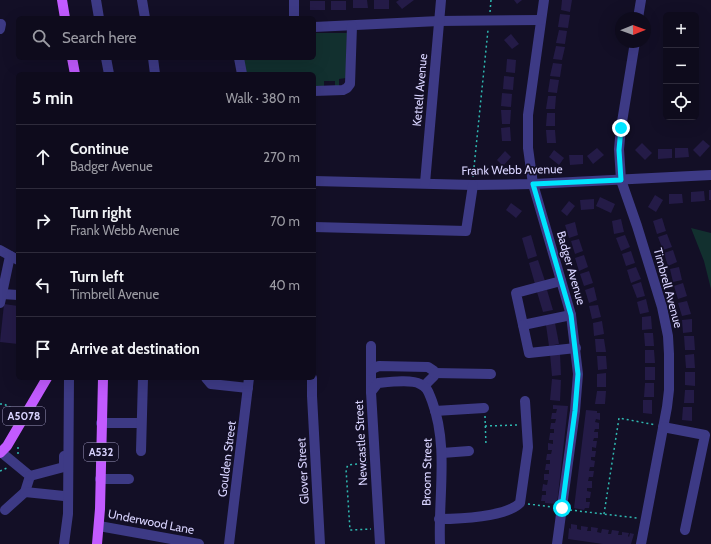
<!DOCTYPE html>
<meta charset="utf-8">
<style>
:root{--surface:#0e0b1c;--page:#171425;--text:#f1f3f6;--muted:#9b9ba3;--line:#2e2b3b}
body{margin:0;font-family:Cabin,sans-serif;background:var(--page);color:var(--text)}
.controls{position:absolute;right:12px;top:12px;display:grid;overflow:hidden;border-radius:6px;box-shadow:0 4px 16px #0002}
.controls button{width:36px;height:36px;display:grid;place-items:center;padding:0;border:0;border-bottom:1px solid var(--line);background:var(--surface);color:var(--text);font:20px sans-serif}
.compass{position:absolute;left:615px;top:12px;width:36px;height:36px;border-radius:50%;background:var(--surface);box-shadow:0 4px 16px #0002;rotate:89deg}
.stop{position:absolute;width:12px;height:12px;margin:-9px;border:3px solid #00e5ff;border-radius:50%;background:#fff}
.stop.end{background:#00e5ff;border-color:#fff;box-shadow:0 1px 4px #0008}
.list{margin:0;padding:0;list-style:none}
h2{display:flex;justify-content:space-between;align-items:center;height:52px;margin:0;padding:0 16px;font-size:17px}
h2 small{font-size:13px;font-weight:400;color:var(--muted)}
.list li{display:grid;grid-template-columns:26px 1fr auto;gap:12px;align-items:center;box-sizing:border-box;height:64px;padding:0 16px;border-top:1px solid var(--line)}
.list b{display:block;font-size:15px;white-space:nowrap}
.list p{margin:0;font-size:13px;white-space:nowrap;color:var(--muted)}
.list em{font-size:13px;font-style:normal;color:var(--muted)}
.icon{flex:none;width:22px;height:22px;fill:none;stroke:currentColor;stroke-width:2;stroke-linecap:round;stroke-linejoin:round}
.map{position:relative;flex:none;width:711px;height:544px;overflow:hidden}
.search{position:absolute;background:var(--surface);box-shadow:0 4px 16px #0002;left:16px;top:16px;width:300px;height:44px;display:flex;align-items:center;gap:10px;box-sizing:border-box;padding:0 14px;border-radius:6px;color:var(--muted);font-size:15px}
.panel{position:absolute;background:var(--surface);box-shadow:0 4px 16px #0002;left:16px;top:72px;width:300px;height:308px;border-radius:6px}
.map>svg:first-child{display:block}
</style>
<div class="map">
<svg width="711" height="544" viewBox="0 0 711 544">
<rect width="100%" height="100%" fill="#130f26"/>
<g fill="#12302f">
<polygon points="314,33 347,33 346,78 339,79 339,88 335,88 335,81 324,81 324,88 315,88 314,74 245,74 242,58 314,58"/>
<polygon points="691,228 711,233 711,289 704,261"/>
</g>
<g fill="#241b47">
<polygon points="353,0 367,0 368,8 353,8"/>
<rect x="374" y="0" width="15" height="9"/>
<polygon points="399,0 414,0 402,9 396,2"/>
<polygon points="514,0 522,0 517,4"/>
<polygon points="562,0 572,0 570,12 561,10"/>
<rect x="310" y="1" width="15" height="9"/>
<rect x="331" y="1" width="15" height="9"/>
<polygon points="560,14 570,15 568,28 558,27"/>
<polygon points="559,30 567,31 565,44 556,43"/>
<polygon points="511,34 519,44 512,49 504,40"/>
<polygon points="556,46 565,47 562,60 553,59"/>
<polygon points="507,59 516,60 515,73 506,72"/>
<polygon points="553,63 562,64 560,77 550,76"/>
<polygon points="504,76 514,77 513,90 503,89"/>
<polygon points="550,79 559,80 557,93 548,92"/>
<polygon points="502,93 512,94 511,107 501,106"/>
<polygon points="548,96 556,96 555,109 546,109"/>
<polygon points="501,110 511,110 510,124 502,124"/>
<polygon points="547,113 555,113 555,126 546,126"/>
<polygon points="510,127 511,141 502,141 501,128"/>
<polygon points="546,130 555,130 556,143 547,143"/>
<polygon points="703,140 710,146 700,157 693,150"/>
<polygon points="642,143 652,153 645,160 635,150"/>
<polygon points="597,148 604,155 593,164 587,156"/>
<polygon points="675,148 688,148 689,157 675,158"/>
<polygon points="658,149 672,149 672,158 658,159"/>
<polygon points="554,150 564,158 559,165 549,157"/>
<polygon points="505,151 511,157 503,166 497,160"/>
<polygon points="569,155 583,155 583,164 570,165"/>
<rect x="709" y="190" width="2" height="10"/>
<polygon points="704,191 705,201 691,202 691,192"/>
<polygon points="669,194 682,194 683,203 669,204"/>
<polygon points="655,195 663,200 656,212 648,207"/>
<polygon points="600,197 615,204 611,213 596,206"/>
<polygon points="594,199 594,209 581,210 580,200"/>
<polygon points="569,201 575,206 567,216 561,211"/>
<polygon points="511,203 522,211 516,218 506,210"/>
<polygon points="662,218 666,231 657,234 653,221"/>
<polygon points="621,219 624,232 614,234 612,221"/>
<polygon points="575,222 578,235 569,238 565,225"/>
<polygon points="667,234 672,247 663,250 658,237"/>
<polygon points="531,235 537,256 528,259 522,238"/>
<polygon points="625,235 630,247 621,251 616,238"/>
<polygon points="579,239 583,251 575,254 571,241"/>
<polygon points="673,250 677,262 668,266 664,253"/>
<polygon points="631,251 635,263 626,266 622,254"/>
<polygon points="584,255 588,267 579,271 575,258"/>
<polygon points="538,260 545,281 535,284 529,263"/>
<polygon points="636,267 641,279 631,283 627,270"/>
<polygon points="679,267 682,280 673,282 670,269"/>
<polygon points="589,271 593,283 584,286 580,274"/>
<polygon points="641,282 645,296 637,298 632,285"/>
<polygon points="683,283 687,296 678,299 674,286"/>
<polygon points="594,287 597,300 589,303 585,290"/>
<polygon points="547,290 553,310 543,312 537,292"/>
<polygon points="646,299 649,312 640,314 637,302"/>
<polygon points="687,301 691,314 682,316 678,303"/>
<polygon points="4,304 18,306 18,344 0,342"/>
<polygon points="598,305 601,317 592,319 589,306"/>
<polygon points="651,316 652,329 642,330 642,317"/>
<polygon points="692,319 692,332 683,333 682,320"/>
<polygon points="602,321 604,334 594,336 593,323"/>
<polygon points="555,323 559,344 549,346 546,325"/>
<polygon points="644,333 653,333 654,346 645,346"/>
<polygon points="684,336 694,336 695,350 685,350"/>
<polygon points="595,339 604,339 606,352 596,352"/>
<polygon points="645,350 654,350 655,363 645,363"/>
<polygon points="550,354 560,354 561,375 552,376"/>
<polygon points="694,354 695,368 686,368 685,355"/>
<polygon points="597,356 606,356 607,369 598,370"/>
<rect x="645" y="367" width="10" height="13"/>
<polygon points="685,372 695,372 695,386 685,385"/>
<polygon points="606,373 606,387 597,387 597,374"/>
<polygon points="552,379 561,380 560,401 550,400"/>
<polygon points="645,383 654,383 654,397 644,397"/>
<polygon points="685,390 694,390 694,403 684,403"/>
<polygon points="597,391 606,391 605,404 595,404"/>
<polygon points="643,400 652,400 652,414 643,413"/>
<polygon points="553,405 568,406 557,504 545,503 545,501 541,501 542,495 546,495 546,491 542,491 543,484 547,485 548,480 544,480 544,474 549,474 549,470 545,470 546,464 550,464 550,460 546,460 547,454 551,454 552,450 548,450 548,443 553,444 553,440 549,440 550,433 554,433 554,429 550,429 551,423 555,423 556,419 551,419 552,413 556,413 557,409 553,409"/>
<polygon points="683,407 692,407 692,421 682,420"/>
<polygon points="586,410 597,411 597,413 600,413 600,420 596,419 595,422 599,423 599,429 595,429 594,432 598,432 598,438 594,438 593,441 597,441 596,448 592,447 592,451 596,451 595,457 591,457 591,460 595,461 594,467 590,467 589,471 594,471 593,477 589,477 588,481 592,481 592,488 587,488 587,491 591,492 590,498 586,498 586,502 590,502 589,508 585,508 584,510 574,508"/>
<polygon points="571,524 577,525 577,529 581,530 581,526 588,527 587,531 591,531 591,527 598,528 597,532 601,533 602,529 609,530 608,534 611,534 612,530 619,531 618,535 622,535 622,532 629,533 628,536 629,537 630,533 634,534 631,544 603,544 568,539 569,528 571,529"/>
</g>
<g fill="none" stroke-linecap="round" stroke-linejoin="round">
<g stroke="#2fb8b0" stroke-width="1.5" stroke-dasharray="2 3" stroke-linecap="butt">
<polyline points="490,12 491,0"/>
<polyline points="473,177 488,30"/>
<polyline points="0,404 4,404 18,412"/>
<polyline points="485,416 486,446"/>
<polyline points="485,426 518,425"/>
<polyline points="18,447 18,455"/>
<polyline points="367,463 348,465 346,469 350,530 371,529"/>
<polyline points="0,471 7,468"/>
<polyline points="528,504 552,507"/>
<polyline points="570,510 637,518"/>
<polyline points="604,514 619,418 656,425"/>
</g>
<g stroke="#3d3a85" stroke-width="10">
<polyline points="96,0 99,18"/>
<polyline points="142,0 145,18"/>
<polyline points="294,0 294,18"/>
<polyline points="544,0 528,115 528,148 533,184 571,315 578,374 575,411 557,544"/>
<polyline points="638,18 641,0"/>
<polyline points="0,24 1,24 0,29"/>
<polyline points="314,27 439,21 541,20"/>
<polyline points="635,42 621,128 619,149 621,180 637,226 662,307 668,336 669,354 669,390 667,407 641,544"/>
<polyline points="106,58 109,74"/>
<polyline points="153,58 155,74"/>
<polyline points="239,58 242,74"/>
<polyline points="314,91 343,90 347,88 350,84 352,26"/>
<polyline points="314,181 473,185 533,184 711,175"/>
<polyline points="425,183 441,0"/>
<polyline points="314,227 466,231 473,185"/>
<polyline points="0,250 18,260"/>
<polyline points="561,281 516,293 523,325 571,315"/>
<polyline points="2,294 18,295"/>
<polyline points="0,303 10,256"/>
<polyline points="523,325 529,353 576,348"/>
<polyline points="371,346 371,392"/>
<polyline points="371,371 374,368 379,366 428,367 434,371 434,376 424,386"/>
<polyline points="434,373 491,374"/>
<polyline points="206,378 211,384 248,388"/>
<polyline points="312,378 312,396 320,544"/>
<polyline points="435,411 484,408"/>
<polyline points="101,423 141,423"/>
<polyline points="663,427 705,435 685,530"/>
<polyline points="141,451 143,378"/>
<polyline points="1,452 30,476 25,492 5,510"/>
<polyline points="442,453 469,451"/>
<polyline points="30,476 64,467 64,456"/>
<polyline points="100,479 129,479"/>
<polyline points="25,492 64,496"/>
<path d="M439,519C459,519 506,517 520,503L528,447L525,401"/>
<polyline points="99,526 199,544"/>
<polyline points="64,544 68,514 69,378"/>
<polyline points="229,544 249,378"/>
<path d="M380,544L371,392L378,383C388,382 412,379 420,384C428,387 429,394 432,401C449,447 438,496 440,544"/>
</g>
<g stroke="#c25bff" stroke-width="10">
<polyline points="62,0 65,18"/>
<polyline points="72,58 75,74"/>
<polyline points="0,453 7,446 47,378"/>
<polyline points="97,544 100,509 103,378"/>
</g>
</g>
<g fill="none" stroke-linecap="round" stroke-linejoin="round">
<polyline stroke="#00e5ff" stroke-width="5" points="562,508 575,411 578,374 571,315 533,184 621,180 619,150 621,128"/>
</g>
<g text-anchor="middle" stroke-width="3.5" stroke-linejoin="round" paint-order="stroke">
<g fill="#130f26" stroke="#9e99be" stroke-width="1">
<rect x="3" y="407" width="42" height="18" rx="3"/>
<rect x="84" y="443" width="34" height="18" rx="3"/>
</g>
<g font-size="11" font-weight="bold" fill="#d9d4ff">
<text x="24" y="420">A5078</text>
<text x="101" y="456">A532</text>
</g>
<g font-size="12" fill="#d9d4ff" stroke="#130f26">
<text transform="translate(420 90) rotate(-85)" y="4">Kettell Avenue</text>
<text transform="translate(512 170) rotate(-1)" y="4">Frank Webb Avenue</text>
<text transform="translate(571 268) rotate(74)" y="4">Badger Avenue</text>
<text transform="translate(668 288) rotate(75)" y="4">Timbrell Avenue</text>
<text transform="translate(361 443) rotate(-93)" y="4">Newcastle Street</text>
<text transform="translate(227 459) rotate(-83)" y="4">Goulden Street</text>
<text transform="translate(303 471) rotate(-93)" y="4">Glover Street</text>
<text transform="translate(427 472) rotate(-89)" y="4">Broom Street</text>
<text transform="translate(151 522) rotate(11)" y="4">Underwood Lane</text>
</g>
</g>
</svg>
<div class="controls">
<button>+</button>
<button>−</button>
<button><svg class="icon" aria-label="locate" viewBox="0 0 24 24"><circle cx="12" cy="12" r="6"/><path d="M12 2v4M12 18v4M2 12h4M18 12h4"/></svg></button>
</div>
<svg class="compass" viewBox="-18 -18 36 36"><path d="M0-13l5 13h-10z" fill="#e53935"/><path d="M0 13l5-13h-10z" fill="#9b9ba3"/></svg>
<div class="stop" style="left:562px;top:508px"></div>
<div class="stop end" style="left:621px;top:128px"></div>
<div class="search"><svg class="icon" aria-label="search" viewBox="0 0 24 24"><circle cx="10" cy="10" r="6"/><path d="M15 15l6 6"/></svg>Search here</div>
<section class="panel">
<h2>5 min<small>Walk · 380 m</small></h2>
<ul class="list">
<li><svg class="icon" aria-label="ahead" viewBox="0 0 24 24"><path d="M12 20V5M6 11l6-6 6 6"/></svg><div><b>Continue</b><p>Badger Avenue</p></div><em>270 m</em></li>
<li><svg class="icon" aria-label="right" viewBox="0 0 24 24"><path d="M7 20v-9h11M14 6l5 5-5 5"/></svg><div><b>Turn right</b><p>Frank Webb Avenue</p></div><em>70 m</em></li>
<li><svg class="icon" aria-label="left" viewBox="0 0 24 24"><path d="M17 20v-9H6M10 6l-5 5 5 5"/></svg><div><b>Turn left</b><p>Timbrell Avenue</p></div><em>40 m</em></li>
<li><svg class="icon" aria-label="arrive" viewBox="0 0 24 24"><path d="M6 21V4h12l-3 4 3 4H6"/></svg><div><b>Arrive at destination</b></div></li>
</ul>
</section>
</div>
